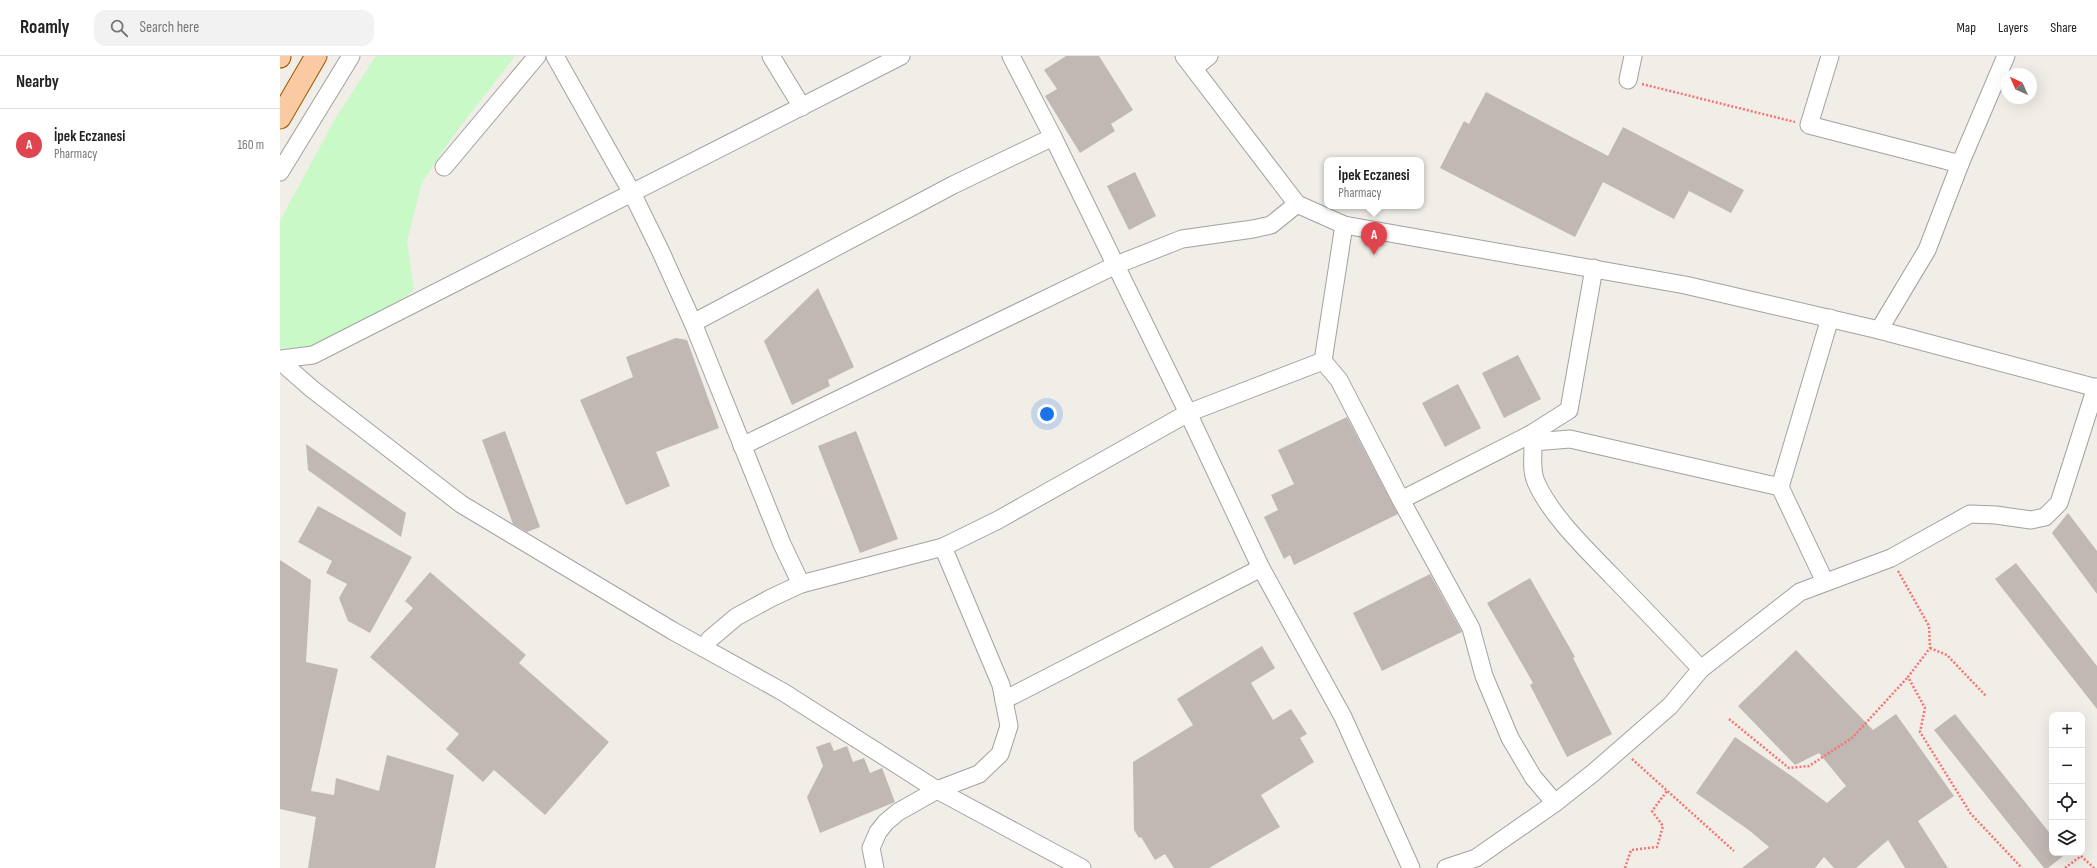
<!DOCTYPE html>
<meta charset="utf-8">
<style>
:root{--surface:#fff;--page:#f2f2f2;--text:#222;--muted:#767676;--line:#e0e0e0;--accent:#cc051b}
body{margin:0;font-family:"Sofia Sans Condensed",sans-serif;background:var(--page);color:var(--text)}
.controls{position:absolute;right:12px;bottom:12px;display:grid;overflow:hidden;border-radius:8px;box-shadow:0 4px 16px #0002}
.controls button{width:36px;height:36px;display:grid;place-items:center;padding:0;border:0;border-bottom:1px solid var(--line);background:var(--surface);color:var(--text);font:20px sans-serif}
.compass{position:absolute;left:1721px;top:12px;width:36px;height:36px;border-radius:50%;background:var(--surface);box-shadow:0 4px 16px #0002;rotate:315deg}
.you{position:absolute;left:767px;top:358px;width:14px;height:14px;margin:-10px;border:3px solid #fff;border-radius:50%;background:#1a73e8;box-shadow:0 0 0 6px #1a73e833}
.badge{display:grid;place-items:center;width:26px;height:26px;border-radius:50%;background:var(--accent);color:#fff;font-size:13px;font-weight:700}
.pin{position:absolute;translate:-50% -33px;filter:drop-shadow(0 1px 2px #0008)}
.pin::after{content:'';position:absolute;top:21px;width:14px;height:12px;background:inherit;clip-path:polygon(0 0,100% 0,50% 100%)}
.popup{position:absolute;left:1044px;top:101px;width:100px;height:52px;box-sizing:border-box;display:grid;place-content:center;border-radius:8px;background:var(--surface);filter:drop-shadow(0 1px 3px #0005);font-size:13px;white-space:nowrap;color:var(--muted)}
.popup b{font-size:15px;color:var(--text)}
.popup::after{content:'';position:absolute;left:50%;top:100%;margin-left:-8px;border:8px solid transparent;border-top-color:var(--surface)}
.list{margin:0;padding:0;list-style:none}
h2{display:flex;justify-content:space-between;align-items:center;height:52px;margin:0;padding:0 16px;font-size:17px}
h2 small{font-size:13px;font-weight:400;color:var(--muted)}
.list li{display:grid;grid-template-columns:26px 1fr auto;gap:12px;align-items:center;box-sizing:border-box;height:72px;padding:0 16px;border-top:1px solid var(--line)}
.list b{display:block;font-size:15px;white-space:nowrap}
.list p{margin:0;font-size:13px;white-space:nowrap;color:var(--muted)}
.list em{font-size:13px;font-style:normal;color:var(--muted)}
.icon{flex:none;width:22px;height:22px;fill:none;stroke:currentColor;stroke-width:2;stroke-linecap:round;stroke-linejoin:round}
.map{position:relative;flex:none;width:1817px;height:812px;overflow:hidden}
header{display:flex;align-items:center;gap:24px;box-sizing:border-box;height:56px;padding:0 20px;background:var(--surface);border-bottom:1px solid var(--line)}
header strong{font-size:19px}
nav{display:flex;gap:22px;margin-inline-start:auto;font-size:14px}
.search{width:280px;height:36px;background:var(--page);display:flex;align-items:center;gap:10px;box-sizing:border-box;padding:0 14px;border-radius:12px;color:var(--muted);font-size:15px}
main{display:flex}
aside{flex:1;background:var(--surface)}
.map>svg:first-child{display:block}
</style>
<header>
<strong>Roamly</strong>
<div class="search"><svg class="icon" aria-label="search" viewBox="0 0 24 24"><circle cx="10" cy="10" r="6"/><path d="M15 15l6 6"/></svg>Search here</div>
<nav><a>Map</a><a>Layers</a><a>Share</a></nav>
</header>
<main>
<aside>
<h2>Nearby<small></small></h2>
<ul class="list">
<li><span class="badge" style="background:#e0444e">A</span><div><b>İpek Eczanesi</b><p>Pharmacy</p></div><em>160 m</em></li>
</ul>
</aside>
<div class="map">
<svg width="1817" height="812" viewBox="0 0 1817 812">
<rect width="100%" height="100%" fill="#f1ede7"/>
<polygon fill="#c8f9c7" points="96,0 235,0 176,76 142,126 127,185 134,234 121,244 35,295 0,292 0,165 55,63"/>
<g fill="#c1b8b4">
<polygon points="786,0 819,0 853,54 831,68 835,75 800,97 765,40 777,33 764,14"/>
<polygon points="1206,36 1328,100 1343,71 1464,134 1451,157 1409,135 1394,163 1323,126 1295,181 1160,112 1184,65 1189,68"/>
<polygon points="855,116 876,160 849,174 827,130"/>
<polygon points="538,232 574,311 548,324 550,330 512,349 484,285"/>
<polygon points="396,282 407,284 439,372 376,396 390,430 346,449 300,344 353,321 346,301"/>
<polygon points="1238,299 1261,343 1224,362 1202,317"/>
<polygon points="1178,328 1201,372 1165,391 1142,347"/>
<polygon points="1067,361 1118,458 1014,509 1010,499 1004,503 984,461 998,454 991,439 1014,428 998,394"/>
<polygon points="225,375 260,471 247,476 233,468 202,384"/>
<polygon points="576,375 618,483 580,497 538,390"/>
<polygon points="26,388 126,457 121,481 28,414"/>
<polygon points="38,450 132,501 90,577 68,565 59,542 67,528 46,517 52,505 18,486"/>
<polygon points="1788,457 1817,495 1817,538 1772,477"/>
<polygon points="0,504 31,524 26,606 58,613 31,735 54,739 56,722 99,735 107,699 174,719 155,812 28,812 36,761 0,753"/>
<polygon points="1736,507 1817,610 1817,653 1715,523"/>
<polygon points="150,516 246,599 239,607 329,686 265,759 214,714 203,726 166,693 179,678 90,601 133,552 125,545"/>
<polygon points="1150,518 1182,576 1102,615 1073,557"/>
<polygon points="1250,522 1295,601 1293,602 1332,678 1287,701 1250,629 1253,627 1207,547"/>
<polygon points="982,590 995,612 971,627 993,664 1011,653 1027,678 1020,682 1034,706 981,739 1000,771 929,812 894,812 885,798 875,804 861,781 859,782 854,774 853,706 913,669 897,643"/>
<polygon points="1516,594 1593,674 1616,658 1674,740 1638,765 1668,812 1625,812 1608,784 1576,812 1554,812 1544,801 1535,812 1462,812 1489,791 1470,775 1416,737 1455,681 1513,721 1547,747 1566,730 1539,697 1515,709 1458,650"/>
<polygon points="1675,658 1772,780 1772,797 1787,797 1768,812 1764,812 1654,674"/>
<polygon points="550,686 554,695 567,690 573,706 584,702 590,717 602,712 615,746 540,777 527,741 543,710 536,691"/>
</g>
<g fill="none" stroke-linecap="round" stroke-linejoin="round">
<g stroke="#a2a2a2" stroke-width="19">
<g id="minor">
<polyline points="275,0 352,137 380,194 413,267 502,488 521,528"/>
<polyline points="491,0 522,51"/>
<polyline points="904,0 1017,148 1064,169 1405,229 1599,274 1817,332"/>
<polyline points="1550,0 1529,69 1680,108"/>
<polyline points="914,12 929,0"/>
<polyline points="1348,24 1353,0"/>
<polyline points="164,111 257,0"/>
<polyline points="0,116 71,0"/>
<polyline points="1064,169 1043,305 908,357 981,512 1063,661 1131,812"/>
<polyline points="413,267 673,129 773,81"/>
<polyline points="1599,274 1647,194 1680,108 1726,0"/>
<polyline points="0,303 33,299 621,0"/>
<polyline points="0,305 32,333 181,448 393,575 503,636 657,734 802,812"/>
<polyline points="1043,305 1059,324 1121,444 1191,572 1204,620 1230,682 1253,721 1275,747"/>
<path d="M1251,378C1256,394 1249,410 1256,426C1271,460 1307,494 1332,520C1362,551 1392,582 1421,613"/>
<polyline points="1253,386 1290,383 1500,431"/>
<polyline points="462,390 836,209 902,183 973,173 991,169 1017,148"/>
<polyline points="1121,444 1251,378 1289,354 1314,212"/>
<polyline points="1545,526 1500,431 1550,262"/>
<polyline points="424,592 430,583 456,561 491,542 521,528 663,491 718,464 908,357 773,81 731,0"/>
<polyline points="724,644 981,512"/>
<polyline points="595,812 591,792 598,776 606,766 618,756 657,734 699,718 720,698 729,670 721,629 663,491"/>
<polyline points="1166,812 1196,802 1275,747 1313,717 1390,650 1421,613 1520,536 1611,502 1690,458 1716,459 1751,464 1765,461 1779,447 1816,331"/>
</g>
</g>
<g stroke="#9a5704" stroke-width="23">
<g id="major">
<polyline points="0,1 0,0"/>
<polyline points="0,62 36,0"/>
</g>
</g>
<g stroke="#f77374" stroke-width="2.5" stroke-dasharray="2 2" stroke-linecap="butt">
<polyline points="1362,28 1515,66"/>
<polyline points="1618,515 1649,570 1650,592 1628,621 1645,652 1640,676 1691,758 1742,812"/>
<polyline points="1650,592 1667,599 1706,640"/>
<polyline points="1449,663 1509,712 1529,710 1572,682 1628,621"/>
<polyline points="1352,703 1454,795"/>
<polyline points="1345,812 1351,794 1377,791 1383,770 1372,755 1387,735"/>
<polyline points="1785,812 1801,800 1814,812"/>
</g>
<use href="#minor" stroke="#fff" stroke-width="17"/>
<use href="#major" stroke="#facba3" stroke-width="21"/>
</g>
</svg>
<div class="controls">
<button>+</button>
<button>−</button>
<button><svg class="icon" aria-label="locate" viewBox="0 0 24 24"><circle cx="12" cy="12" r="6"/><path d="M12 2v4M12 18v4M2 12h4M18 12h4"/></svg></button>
<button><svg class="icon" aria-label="layers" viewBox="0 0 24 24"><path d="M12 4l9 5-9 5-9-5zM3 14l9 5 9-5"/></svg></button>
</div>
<svg class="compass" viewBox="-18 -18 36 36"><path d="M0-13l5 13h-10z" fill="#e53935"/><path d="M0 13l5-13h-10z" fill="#767676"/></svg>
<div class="you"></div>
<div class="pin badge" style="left:1094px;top:199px;background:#e0444e">A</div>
<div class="popup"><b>İpek Eczanesi</b>Pharmacy</div>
</div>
</main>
